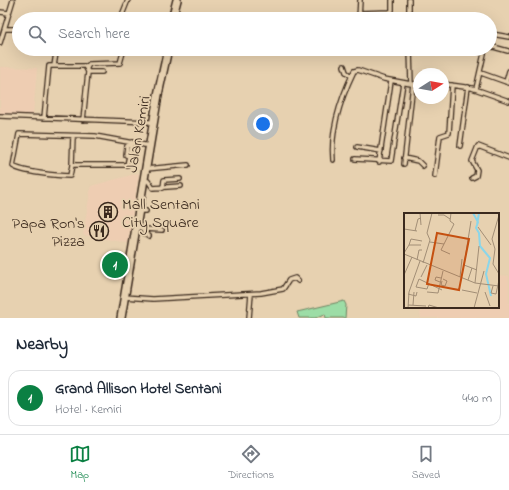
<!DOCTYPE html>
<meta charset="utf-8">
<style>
:root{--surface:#fff;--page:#f6f6f7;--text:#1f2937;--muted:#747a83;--line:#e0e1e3;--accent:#0b8043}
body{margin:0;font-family:"Indie Flower",sans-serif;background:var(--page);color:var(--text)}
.compass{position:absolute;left:413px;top:68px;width:36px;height:36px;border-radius:50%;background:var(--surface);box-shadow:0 4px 16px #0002;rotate:79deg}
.you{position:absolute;left:263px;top:124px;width:14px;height:14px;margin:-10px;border:3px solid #fff;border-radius:50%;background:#1a73e8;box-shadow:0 0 0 6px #1a73e833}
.badge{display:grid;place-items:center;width:26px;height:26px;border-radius:50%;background:var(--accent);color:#fff;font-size:13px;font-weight:700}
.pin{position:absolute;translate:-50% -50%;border:2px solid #fff;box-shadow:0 1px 4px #0006}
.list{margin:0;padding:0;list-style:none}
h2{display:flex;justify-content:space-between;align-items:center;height:52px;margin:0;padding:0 16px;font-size:17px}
h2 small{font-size:13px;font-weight:400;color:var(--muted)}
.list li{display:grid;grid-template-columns:26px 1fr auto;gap:12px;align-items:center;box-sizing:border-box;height:56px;margin:0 8px 8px;padding:0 8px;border:1px solid var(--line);border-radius:12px}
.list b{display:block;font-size:15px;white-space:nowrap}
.list p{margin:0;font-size:13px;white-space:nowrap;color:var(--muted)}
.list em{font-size:13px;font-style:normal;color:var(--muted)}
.icon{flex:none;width:22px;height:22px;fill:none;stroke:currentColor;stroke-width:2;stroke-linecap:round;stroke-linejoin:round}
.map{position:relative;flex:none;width:509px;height:318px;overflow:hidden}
.search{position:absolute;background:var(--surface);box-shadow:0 4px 16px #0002;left:12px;right:12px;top:12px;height:44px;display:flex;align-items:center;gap:10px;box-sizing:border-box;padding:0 14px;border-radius:22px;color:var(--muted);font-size:15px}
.sheet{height:116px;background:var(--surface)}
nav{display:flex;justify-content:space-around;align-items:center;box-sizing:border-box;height:56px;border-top:1px solid var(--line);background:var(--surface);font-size:11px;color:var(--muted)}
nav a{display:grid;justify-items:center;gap:2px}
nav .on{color:var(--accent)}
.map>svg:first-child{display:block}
.built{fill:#eecdb2}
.green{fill:#9cdda6;stroke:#6c8462}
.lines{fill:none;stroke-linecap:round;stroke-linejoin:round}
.street-casing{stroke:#3b2a1e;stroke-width:6}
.highway-casing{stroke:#3b2a1e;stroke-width:10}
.street{stroke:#e7d1b0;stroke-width:3.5}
.highway{stroke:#e7d1b0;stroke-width:7}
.labels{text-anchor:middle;stroke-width:3.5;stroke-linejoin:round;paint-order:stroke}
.street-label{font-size:16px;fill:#3b2a1e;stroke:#e7d1b0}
.poi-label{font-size:16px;fill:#3b2a1e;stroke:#e7d1b0;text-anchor:start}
.inset-river{fill:none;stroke:#8ad6ea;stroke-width:2}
.inset-road{fill:none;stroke:#a28e76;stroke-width:1}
.view{fill:#c55010;fill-opacity:0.15;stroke:#c55010;stroke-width:2}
.inset-edge{fill:none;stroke:#3b2a1e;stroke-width:2}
</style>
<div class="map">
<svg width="509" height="318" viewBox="0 0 509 318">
<rect width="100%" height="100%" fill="#e7d1b0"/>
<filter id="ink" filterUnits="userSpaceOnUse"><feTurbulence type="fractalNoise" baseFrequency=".025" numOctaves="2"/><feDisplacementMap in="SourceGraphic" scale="8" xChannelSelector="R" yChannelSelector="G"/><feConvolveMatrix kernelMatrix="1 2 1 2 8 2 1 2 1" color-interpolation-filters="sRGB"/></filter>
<g filter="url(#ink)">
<path class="built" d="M0,67L37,68L33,115L0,113Z
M139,173L128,243L83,235L91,186Z
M498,275L509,276V318H421L419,307H498Z"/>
<path class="green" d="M344,301L346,305L345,318H326L325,314L315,318H299L297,312Z"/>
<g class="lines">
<g class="street-casing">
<path id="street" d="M409,0V19
M0,12L9,13
M359,13L390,12L392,10V0
M126,19L122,17V15L128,0
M359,19L360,0
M5,29H19
M490,36L492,34L509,37
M0,43L13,0
M490,46L508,51
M45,49L56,53L54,66
M410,49L411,84H419
M344,66L346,72L351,76
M87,68L89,64L120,63L124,49
M88,72H102
M481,73L509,83
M506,82L509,71
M443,84L472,88L509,101
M476,89L485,49
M0,116L150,122
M44,118L49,66H85L88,72L83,120
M73,136L72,165L70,176C59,176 21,172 13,166L19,134L95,136L150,146
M460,146L468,87
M357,147L381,151
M129,156L126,155L127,146L131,144
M404,158L418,161L423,166
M355,159L391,161L403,83
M333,160C330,129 341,98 354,71L358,70L384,79L411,84
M379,162L391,81
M404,164L413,84
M72,165H127L132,142
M146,169L188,165
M435,176L440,136L449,133L452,85
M472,178L476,176L477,170L472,161L478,146L509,158
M144,180L148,181L153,188L181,186
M163,188L164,180L180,179
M139,211H146
M136,226L143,229L162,230
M143,229L144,233L149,236
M124,297L153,299L261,293L283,289L289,280L295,278L298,281
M249,318L251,294"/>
</g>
<g class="highway-casing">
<path id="highway" d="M172,19L177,0
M121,318L158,95L168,49"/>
</g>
<use href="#street" class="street"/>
<use href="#highway" class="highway"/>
</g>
</g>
<defs>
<g id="building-ring" transform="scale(1)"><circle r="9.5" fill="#e7d1b0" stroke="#3b2a1e" stroke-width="1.5"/><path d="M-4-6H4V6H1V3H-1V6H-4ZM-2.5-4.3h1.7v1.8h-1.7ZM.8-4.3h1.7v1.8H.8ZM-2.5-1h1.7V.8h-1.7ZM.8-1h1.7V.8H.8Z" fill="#3b2a1e"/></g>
<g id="restaurant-ring" transform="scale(1)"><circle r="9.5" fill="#e7d1b0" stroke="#3b2a1e" stroke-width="1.5"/><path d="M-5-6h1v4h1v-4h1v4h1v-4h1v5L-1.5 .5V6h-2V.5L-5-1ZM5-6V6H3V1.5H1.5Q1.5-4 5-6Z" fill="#3b2a1e"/></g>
</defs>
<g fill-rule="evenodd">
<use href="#building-ring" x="108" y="212"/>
<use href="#restaurant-ring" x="99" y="231"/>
</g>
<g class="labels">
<g class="street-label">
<text transform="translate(137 134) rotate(-80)" y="6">Jalan Kemiri</text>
</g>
<g class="poi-label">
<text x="122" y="209">Mall Sentani<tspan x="122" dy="18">City Square</tspan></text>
<text x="85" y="228" text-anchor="end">Papa Ron's<tspan x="85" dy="18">Pizza</tspan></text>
</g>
</g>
<g transform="translate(404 213)">
<rect width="95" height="95" fill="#e7d1b0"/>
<path class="inset-river" d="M69,0L74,9L72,15L75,20L76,33L86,45L82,61L87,83M73,12L75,0"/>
<path class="inset-road" d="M16,0L17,12M34,2H40L46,6M95,2L88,26L91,36L89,51L95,61M74,14L87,32M0,16L13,18M11,18L14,6L17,5M26,29L40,31L50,11L46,8L47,0M40,31L37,37L46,41M5,32L7,26L18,28M0,40L5,32H17M0,41L71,70L95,73M13,47L15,37H18M19,50L26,27L23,20L28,0M60,52L67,8M60,52L73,57M0,62L8,44M17,64L23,52M56,64L58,46M64,67L68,55M38,68L37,72L41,73L43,68L39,66M36,69L31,67L32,64L37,65M25,70L23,76L12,74L15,66L38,77M71,70L75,33M89,73L87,80L92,81L95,67M58,77L73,80M23,79L34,80L39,58M81,79L86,93M4,81L12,83L13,79M4,92L22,93M9,92L10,79M4,95L5,79L16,48M24,95L25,92L35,95M70,95L80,58"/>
<path class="view" d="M33,20L65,26L55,77L23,71Z"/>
<rect width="95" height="95" class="inset-edge"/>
</g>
</svg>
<svg class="compass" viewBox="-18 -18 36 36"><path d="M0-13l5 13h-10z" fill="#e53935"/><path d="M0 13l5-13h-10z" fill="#747a83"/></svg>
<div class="you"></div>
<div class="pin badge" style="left:115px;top:265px">1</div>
<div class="search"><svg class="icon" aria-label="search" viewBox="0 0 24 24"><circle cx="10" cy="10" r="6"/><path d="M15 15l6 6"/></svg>Search here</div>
</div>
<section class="sheet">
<h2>Nearby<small></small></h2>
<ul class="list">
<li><span class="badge">1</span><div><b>Grand Allison Hotel Sentani</b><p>Hotel · Kemiri</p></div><em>440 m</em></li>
</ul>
</section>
<nav>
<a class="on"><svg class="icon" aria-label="map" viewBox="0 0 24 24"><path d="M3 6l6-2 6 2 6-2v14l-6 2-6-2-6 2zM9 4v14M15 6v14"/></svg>Map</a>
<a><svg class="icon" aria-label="directions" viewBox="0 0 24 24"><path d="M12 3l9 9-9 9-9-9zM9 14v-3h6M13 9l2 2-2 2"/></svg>Directions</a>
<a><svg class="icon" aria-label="saved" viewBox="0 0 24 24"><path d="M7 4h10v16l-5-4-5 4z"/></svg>Saved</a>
</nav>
